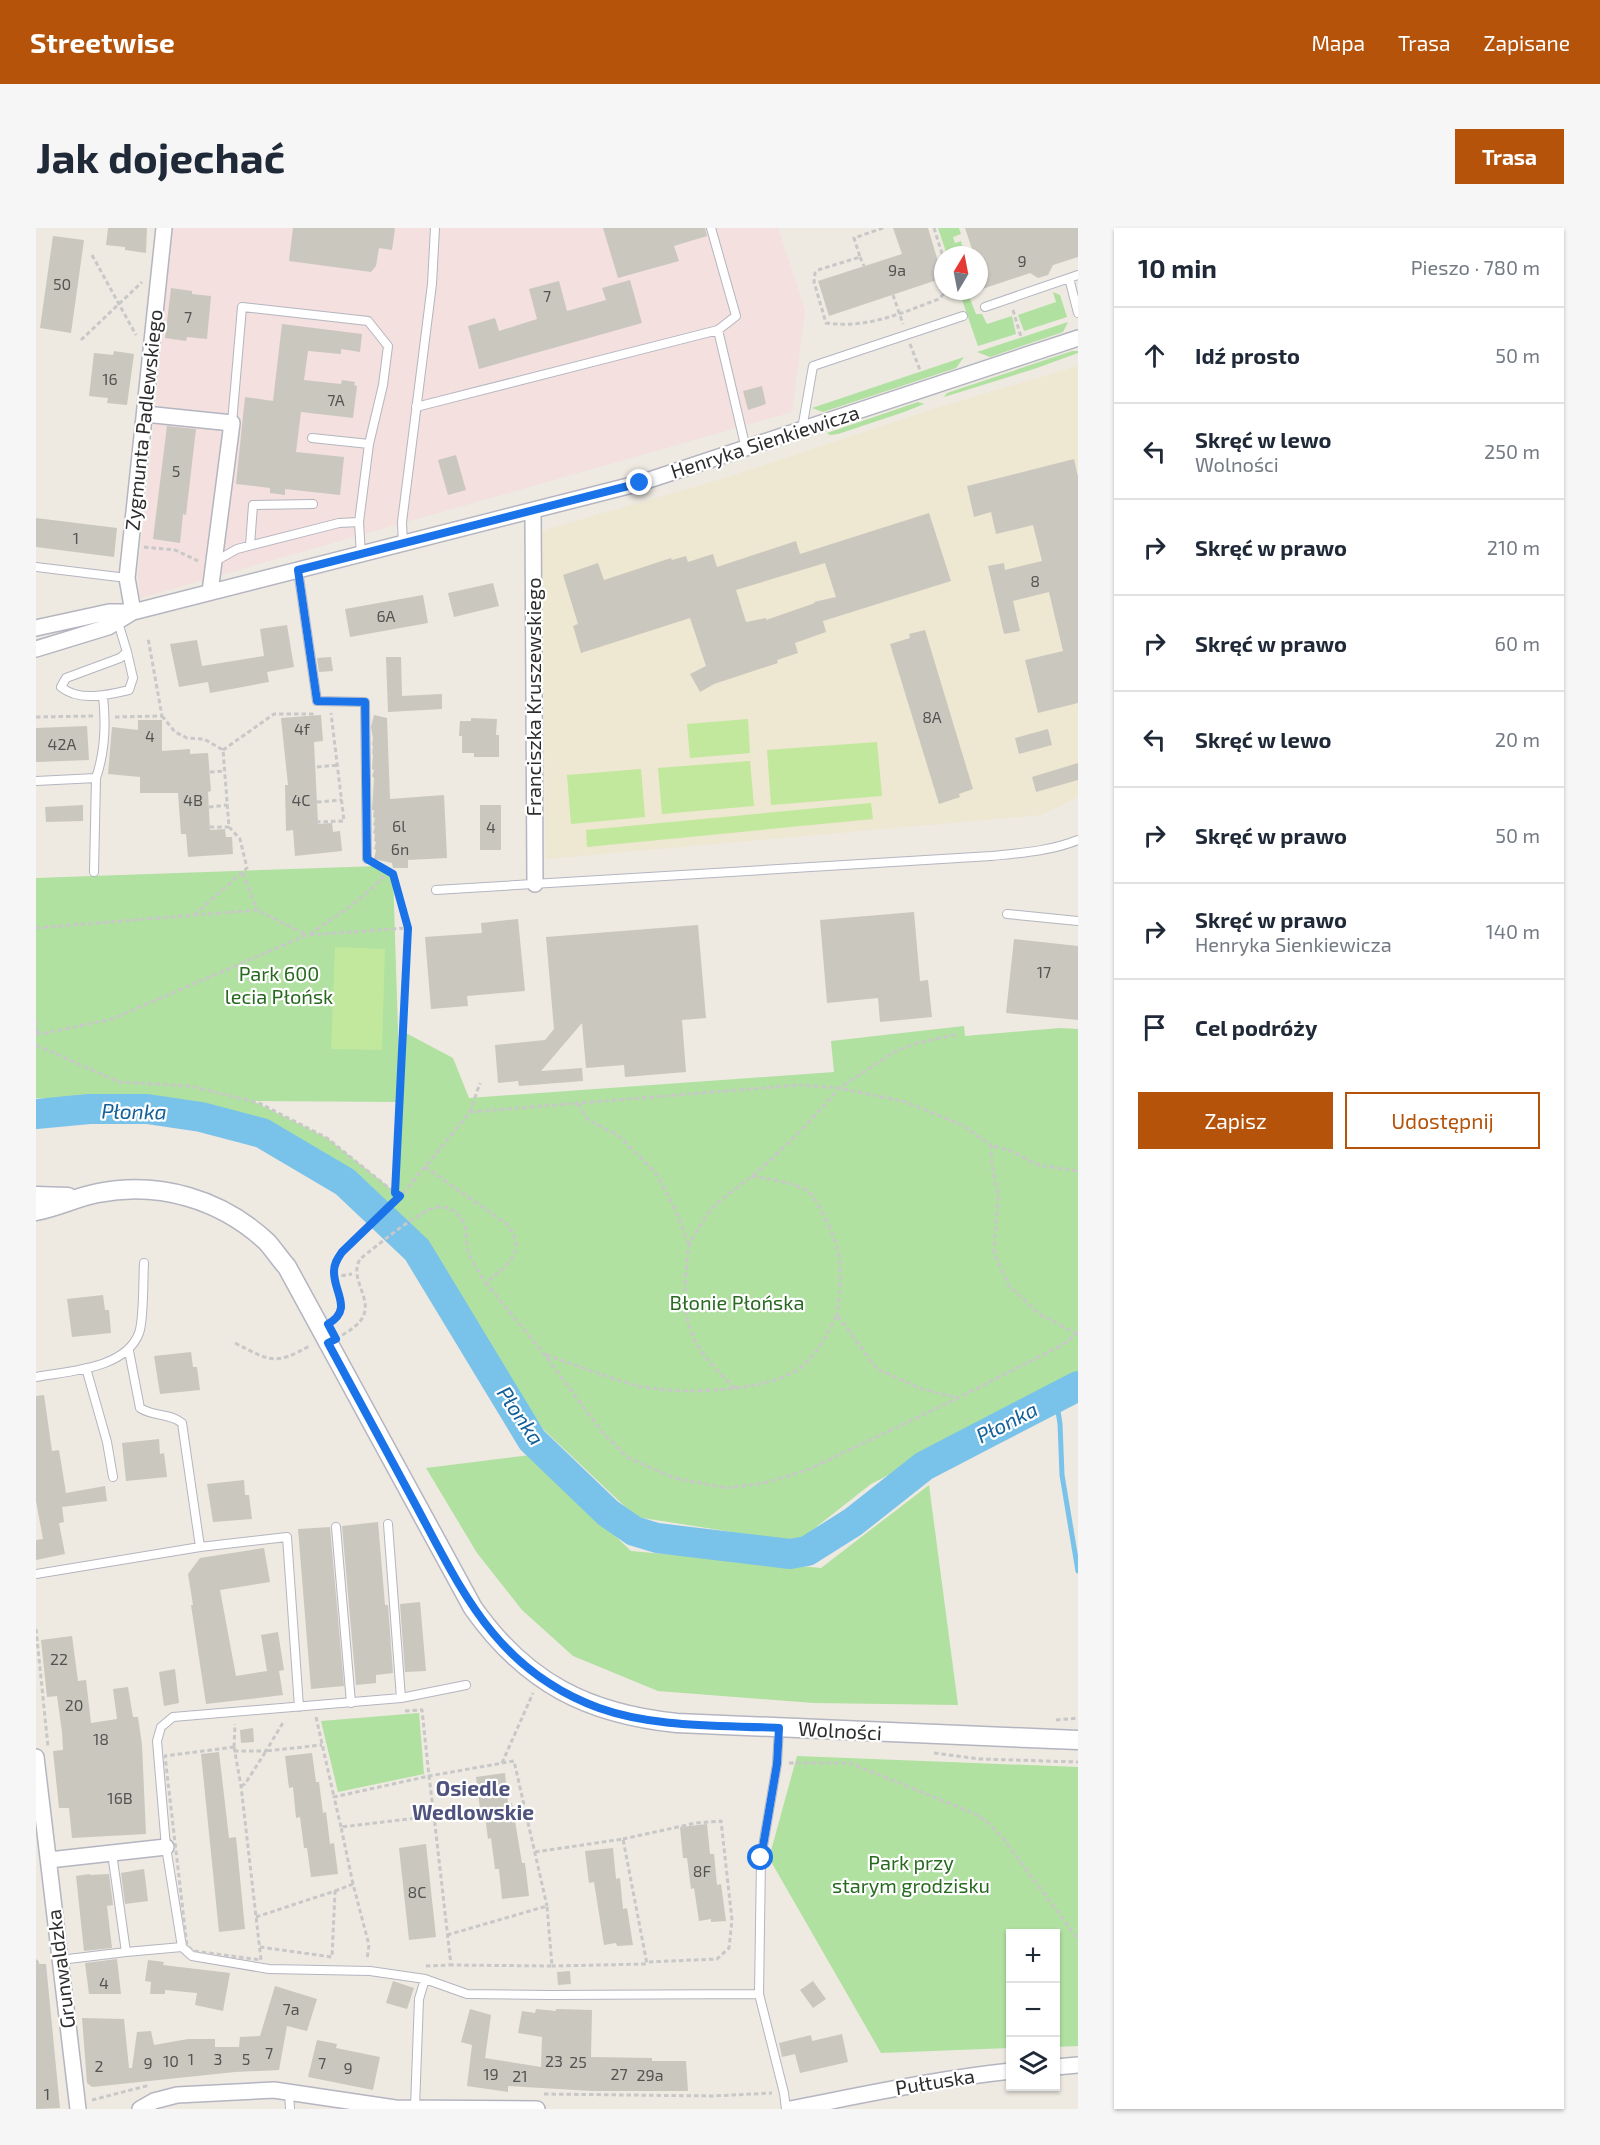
<!DOCTYPE html>
<html lang="pl">
<meta charset="utf-8">
<style>
:root{--surface:#fff;--page:#f6f6f7;--text:#1f2937;--muted:#747a83;--line:#e0e1e3;--accent:#b45309}
body{margin:0;font-family:"Exo 2",sans-serif;background:var(--page);color:var(--text)}
.controls{position:absolute;right:18px;bottom:18px;display:grid;overflow:hidden;border-radius:0px;box-shadow:0 2px 4px #0004}
.controls button{width:54px;height:54px;display:grid;place-items:center;padding:0;border:0;border-bottom:2px solid var(--line);background:var(--surface);color:var(--text);font:30px sans-serif}
.compass{position:absolute;left:898px;top:18px;width:54px;height:54px;border-radius:50%;background:var(--surface);box-shadow:0 2px 4px #0004;rotate:10deg}
.stop{position:absolute;width:18px;height:18px;margin:-14px;border:4px solid #1a73e8;border-radius:50%;background:#fff}
.stop.end{background:#1a73e8;border-color:#fff;box-shadow:0 2px 6px #0008}
.list{margin:0;padding:0;list-style:none}
h2{display:flex;justify-content:space-between;align-items:center;height:78px;margin:0;padding:0 24px;font-size:26px}
h2 small{font-size:20px;font-weight:400;color:var(--muted)}
.list li{display:grid;grid-template-columns:39px 1fr auto;gap:18px;align-items:center;box-sizing:border-box;height:96px;padding:0 24px;border-top:2px solid var(--line)}
.list b{display:block;font-size:22px;white-space:nowrap}
.list p{margin:0;font-size:20px;white-space:nowrap;color:var(--muted)}
.list em{font-size:20px;font-style:normal;color:var(--muted)}
.actions{display:flex;gap:12px;padding:18px 24px}
.actions a{flex:1;padding:14px 0;border:2px solid var(--accent);border-radius:0px;text-align:center;font-size:21px;color:var(--accent)}
.actions .main{background:var(--accent);color:#fff}
.icon{flex:none;width:33px;height:33px;fill:none;stroke:currentColor;stroke-width:2;stroke-linecap:round;stroke-linejoin:round}
.map{position:relative;flex:none;width:1042px;height:1881px;overflow:hidden;border-radius:0px}
header{display:flex;align-items:center;gap:36px;box-sizing:border-box;height:84px;padding:0 30px;background:var(--accent);color:#fff}
header strong{font-size:28px}
nav{display:flex;gap:33px;margin-inline-start:auto;font-size:21px}
.intro{display:flex;align-items:center;justify-content:space-between;box-sizing:border-box;height:144px;padding:0 36px}
h1{margin:0;font-size:42px}
.button{padding:15px 27px;border-radius:0px;background:var(--accent);color:#fff;font-size:21px;font-weight:700}
main{display:flex;gap:36px;padding:0 36px}
aside{flex:1;background:var(--surface);border-radius:0px;box-shadow:0 2px 4px #0004}
.map>svg:first-child{display:block}
.education{fill:#eee7d1}
.medical{fill:#f3e0df}
.green{fill:#b0e1a0;fill-rule:evenodd}
.pitch{fill:#c1e89c}
.lines{fill:none;stroke-linecap:round;stroke-linejoin:round}
.stream{stroke:#79c2ea;stroke-width:5}
.river{stroke:#79c2ea;stroke-width:30}
.building{fill:#cac7bf;fill-rule:evenodd}
.service-casing{stroke:#b4b5c0;stroke-width:10}
.minor-casing{stroke:#b4b5c0;stroke-width:18}
.tertiary-casing{stroke:#b4b5c0;stroke-width:21}
.path{stroke:#c8c8c8;stroke-width:3;stroke-dasharray:4.5 3;stroke-linecap:butt}
.service{stroke:#fff;stroke-width:8}
.minor{stroke:#fff;stroke-width:15}
.tertiary{stroke:#fff;stroke-width:18}
.route{stroke:#1a73e8;stroke-width:8}
.labels{text-anchor:middle;stroke-width:4.5;stroke-linejoin:round;paint-order:stroke}
.number-label{font-size:16px;fill:#545452}
.street-label{font-size:20px;fill:#2d2d2d;stroke:#fff}
.park-label{font-size:20px;fill:#27691f;stroke:#fff}
.water-label{font-size:21px;font-style:italic;fill:#14609a;stroke:#fff}
.neighbourhood-label{font-size:21px;font-weight:bold;fill:#4f537d;stroke:#fff}
</style>
<header>
<strong>Streetwise</strong>
<nav><a>Mapa</a><a>Trasa</a><a>Zapisane</a></nav>
</header>
<div class="intro"><h1>Jak dojechać</h1><a class="button">Trasa</a></div>
<main>
<div class="map">
<svg width="1042" height="1881" viewBox="0 0 1042 1881">
<rect width="100%" height="100%" fill="#eee9e1"/>
<path class="education" d="M1042,138V569L1005,587L510,631L505,303L683,252L894,182Z"/>
<path class="medical" d="M135,0H742L769,82L756,184L104,370L102,345L119,188Z"/>
<path class="green" d="M902,0H923L925,6L917,9L919,15L925,13L929,27H911Z
M923,63H931L940,86H946L951,96L976,88L980,106L942,118Z
M1017,64L1024,67L1031,89L988,103L982,87L1020,74Z
M1032,94L1027,104L954,129L941,124Z
M1036,123H1042V125L998,141L908,169L911,165Z
M928,129L920,140L787,184L776,180Z
M882,174L888,176L868,184L802,206L794,207L791,205Z
M343,638L357,646L364,864L368,804L417,830L433,870L798,844L795,813L928,798L929,808L1024,800L1042,801V1150L835,1256L761,1314L600,1289L507,1201L387,1016L312,949L230,898L128,872L0,870V650ZM217,873L364,874L359,964L291,910Z
M494,1227L595,1323L785,1340L893,1257L922,1477L778,1475L622,1463L537,1428L486,1382L441,1325L390,1240Z
M383,1485L388,1546L302,1564L285,1493Z
M761,1528L1042,1539V1818L1020,1819V1706H975L974,1820L845,1825L733,1630Z"/>
<path class="pitch" d="M712,491L714,525L654,530L651,496Z
M841,514L846,568L735,577L731,522Z
M714,533L718,578L626,586L622,540Z
M605,541L609,589L535,596L531,547Z
M835,575L837,591L551,619L550,602Z
M299,719L349,721L346,822L295,821Z"/>
<g class="lines">
<path class="stream" d="M1020,1170L1024,1196L1026,1247L1042,1343"/>
<path class="river" d="M0,886L53,881H111L165,889L226,905L309,954L381,1022L496,1212L572,1285L598,1303L621,1310L754,1326L771,1323L817,1294L888,1238L1042,1158"/>
</g>
<path class="building" d="M72,0H111L110,25L89,22V19L70,17Z
M257,0H359L356,22L343,20L340,38L335,44L253,33Z
M567,0H669L671,8L638,18L643,33L582,50Z
M857,0H892L907,50L793,88L782,53L866,26Z
M929,0H1042V29L1017,37L1012,47L1002,50L994,45L943,62V27H938Z
M17,8L48,12L35,105L4,100Z
M594,52L606,95L443,141L432,98L459,90L463,103L501,91L493,61L523,53L531,83L570,72L566,60Z
M135,60L156,63V66L175,68L171,111L151,109L150,113L129,110Z
M246,96L326,106L324,124L305,121V126L272,123L268,152L305,156L306,152L319,154L318,157L321,158L317,190L265,184L260,224L308,229L304,267L249,261V267L234,265V260L200,256L209,169L237,173Z
M78,123L98,126L91,177L71,175L72,170L53,168L58,125L77,127Z
M726,158L730,176L712,182L707,163Z
M131,198L160,201L150,287L147,286L144,315L117,311Z
M420,227L430,262L412,267L402,232Z
M1038,231L1042,249V475L1002,485L989,432L1027,423L1013,364L977,373L984,403L968,406L952,338L968,335L969,342L1006,333L997,297L960,306L955,284L938,289L931,258Z
M893,285L915,353L787,393L790,404L759,415L762,425L741,432L742,435L678,456L664,464L654,446L670,438L654,390L545,425L537,398L542,396L527,347L562,335L568,352L635,330L636,332L650,328L652,334L677,326L681,339L760,313L764,326ZM789,335L800,369L778,374L779,375L730,392V390L710,394L700,362Z
M0,290L81,300L78,329L0,319Z
M457,355L463,378L418,389L412,365Z
M387,367L392,395L314,409L309,381Z
M251,397L258,439L231,444L233,454L174,465L172,454L143,459L134,416L161,412L166,438L228,428L224,401Z
M889,402L937,561L923,566L924,569L903,576L854,416L874,410L873,406Z
M295,429L297,443L283,444L281,430Z
M350,429H365L366,468L406,466V481L352,484Z
M285,487L287,513L278,514L282,596L296,595L297,604L304,603L306,623L259,628L257,602L250,603L249,557H252L245,490Z
M338,487L351,490L354,571L408,567L411,630L372,632V640H357L356,635L338,631L340,622L338,621L340,614L338,613L339,606L337,605L339,598L337,597L339,590L337,589L338,582H336L338,550L336,548L338,542L336,541L337,526H336L337,518L336,517L337,510L335,499Z
M435,490L461,491L460,507H463V529H438V525H426V508H423L424,493H435Z
M102,492H126V523L154,521V526L172,525L175,563L172,564L174,602L189,601L190,609H196L197,626L152,629L150,606H145L142,565H104V549L72,546L76,499L102,502Z
M51,498L53,532L0,534V500Z
M1012,501L1016,517L983,526L979,510Z
M1042,535V552L1000,564L996,549Z
M47,577V593L10,594L9,579Z
M444,577H465V622H444Z
M878,684L884,753L892,752L896,789L844,794L842,770L791,775L784,692Z
M482,691L489,763L431,768L432,778L395,781L389,709L446,705L445,695Z
M662,697L670,790L646,792L650,844L589,849L588,837L550,840L546,795L505,843L546,840L547,853L483,858L482,853L462,855L459,817L509,812L518,801L510,709Z
M978,711L1042,718V792L970,785Z
M67,1067L69,1082H73L75,1105L36,1109L31,1071Z
M155,1124L157,1139H161L164,1162L124,1166L118,1128Z
M8,1167L16,1223L23,1222L30,1265L69,1258L71,1273L26,1279L28,1294L23,1295L29,1326L0,1332V1312L7,1311L0,1273V1168Z
M123,1211L124,1226L128,1225L131,1249L90,1253L86,1215Z
M208,1252L209,1267H213L216,1291L177,1294L171,1256Z
M342,1294L349,1377H352L357,1445L340,1447V1455L320,1457L306,1298Z
M294,1299L308,1458L275,1461L262,1301Z
M228,1320L234,1354L184,1362L200,1448L231,1443L225,1407L242,1404L248,1442L243,1443L247,1467L170,1476L155,1377H157L152,1346L164,1330Z
M384,1374L390,1443L369,1444L364,1376Z
M36,1408L42,1453L50,1452L55,1495L81,1491L77,1461L92,1459L97,1489H102L106,1517L110,1606L36,1610L33,1580H23L17,1523L27,1522L26,1504L21,1468L11,1469L5,1412Z
M139,1441L143,1475L128,1478L123,1444Z
M217,1500L218,1514L205,1515L204,1502Z
M183,1524L193,1610L200,1609L209,1701L183,1704L165,1526Z
M276,1525L280,1554H283L287,1585L290,1584L294,1616L298,1615L302,1646L275,1649L271,1620H268L264,1589L260,1590L257,1559L253,1560L249,1528Z
M469,1545L472,1575H476L486,1635H489L493,1668L466,1671L463,1641H459L455,1610L452,1611L448,1580L444,1581L440,1549Z
M671,1596L674,1626H678L681,1657L685,1656L690,1693L675,1694V1691L663,1693L658,1660L655,1661L651,1630H647L644,1599Z
M390,1616L400,1709L373,1712L363,1620Z
M577,1620L580,1651L584,1650L587,1681L591,1680L597,1717L581,1718L580,1715L568,1717L558,1654L553,1655L549,1623Z
M108,1641L112,1673L89,1676L85,1645Z
M54,1646V1647L73,1646L77,1677L71,1678L76,1720L48,1723L40,1648Z
M81,1731L85,1766H53L49,1735Z
M112,1732L128,1734L127,1737L194,1745L187,1783L159,1777L161,1765L129,1762V1766H114L115,1754L109,1753Z
M0,1736H10L24,1880L0,1881Z
M534,1743L535,1756L522,1757L521,1744Z
M357,1753L378,1760L371,1781L350,1775Z
M777,1753L790,1771L777,1780L764,1762Z
M239,1758L281,1771L271,1803L251,1798L243,1842L199,1844L56,1859L51,1855L46,1790L88,1791L93,1840H96L101,1804L115,1803L118,1817L152,1811H179V1819H203L204,1809L224,1808Z
M434,1781L455,1787L449,1830L505,1839L506,1809L482,1805L486,1783L499,1785L500,1781L520,1783V1781L556,1782L555,1829L616,1830V1833H650L652,1863H556L472,1858V1864L431,1858L436,1817L425,1814Z
M806,1806L812,1834L764,1845L759,1826L746,1829L743,1815L775,1807L776,1813Z
M281,1812L301,1816L300,1820L344,1829L337,1862L272,1849Z"/>
<g class="lines">
<g class="service-casing">
<path id="service" d="M675,0L700,88L682,102
M1033,50L1042,85
M949,79L1042,47
M380,179L682,102L710,221
M196,195L206,79L332,93L352,118L347,157L333,216L323,294L325,327
M766,201L777,138L927,88
M276,210L333,216
M367,316L366,294L396,56L399,0
M214,317L217,277L277,276
M178,334L201,321L303,295L323,294
M0,339L91,350
M262,342L281,473L329,474L331,631
M81,391L91,424L84,430L30,450L25,459C43,474 72,467 93,462L97,450L91,424
M0,553L60,550C69,524 70,495 67,468
M58,644L60,550
M400,662L955,628C985,625 1015,623 1042,612
M971,686L1042,693
M93,1123L104,1180C118,1189 134,1185 146,1195L164,1319
M50,1140L71,1214L77,1249
M0,1149C32,1143 90,1141 103,1105C108,1092 107,1051 108,1035
M352,1296L365,1470L137,1489L125,1499L121,1513L130,1619L146,1719L156,1728L233,1741L334,1743L389,1751L431,1766L513,1767L723,1766
M300,1299L315,1475
M0,1346L164,1319L251,1309L263,1479
M365,1470L430,1457
M743,1500L741,1536L725,1630L723,1766L748,1865L750,1881
M76,1625L90,1724
M24,1732L90,1724L146,1719
M253,1864L254,1881
M379,1879L383,1771L389,1751"/>
</g>
<g class="minor-casing">
<path id="minor" d="M109,186L196,195L174,364
M497,283L499,656
M97,384L91,350L128,0
M0,400L73,384H97L604,255L1042,110
M0,421L72,399L95,385
M0,1529L42,1881
M13,1632L130,1619
M1020,1839L1042,1837
M104,1881L118,1873L141,1867L238,1862L359,1880L501,1881
M754,1881C827,1867 900,1851 975,1843"/>
</g>
<g class="tertiary-casing">
<path id="tertiary" d="M0,968L32,969
M0,983C21,979 41,969 62,965C123,953 185,971 231,1014C238,1022 244,1031 251,1039L437,1380C490,1455 552,1486 641,1495L1042,1512"/>
</g>
<path class="path" d="M847,0L818,10L824,29L782,42L779,45L778,54L790,95C832,101 865,85 903,71L910,63
M898,0L907,29
M56,27L100,107
M824,29L828,38
M857,67L867,96
M977,82L985,109
M45,112L106,54
M874,116L884,142
M108,319L139,322L162,333
M126,488L139,504L151,510L168,511L187,522L193,599H174
M0,489L57,488
M79,489L126,488L112,410
M187,522L238,486H279
M281,539L302,537
M174,544L189,543
M281,574L306,572
M173,579L191,577
M280,594L308,593L295,485
M341,637L357,646L372,700L359,965L364,968
M207,645L221,682
M158,687L211,640L204,611L193,599
M0,700L221,682L271,707
M274,706C301,687 332,669 352,643
M0,793L2,807
M0,807L76,791L271,707L372,700
M0,817L83,854L154,858L223,875L291,910L359,965
M542,876L552,892L583,908L619,944L637,977L653,1016
M434,884L763,857L803,860L860,823L881,815L922,806
M389,939L471,996C493,1025 471,1036 450,1055L509,1127L566,1204L591,1229L638,1250L690,1260L728,1255L771,1242L922,1170L1026,1117L1042,1105
M716,948C728,950 760,955 770,962C778,967 784,980 788,988C808,1026 806,1046 801,1087
M298,1049L316,1046
M298,1092C314,1078 296,1059 298,1042C298,1035 302,1030 305,1024L356,978L389,939L434,884L444,855
M1041,1106L1003,1086L973,1058L958,1025L962,967L956,937L955,917L975,923L1002,937L1042,943
M306,1107C355,1081 309,1057 324,1031C338,1020 386,980 402,979C413,978 423,985 428,995C431,1002 430,1010 431,1018C434,1032 442,1043 450,1055
M199,1115C234,1133 239,1138 275,1117
M510,1127C541,1137 571,1150 603,1158C642,1167 727,1164 761,1142C780,1130 791,1106 801,1087L841,1141L886,1161L922,1170
M699,1160C659,1122 645,1102 650,1045C651,1036 651,1026 653,1018C656,1009 664,998 669,990C681,972 700,961 716,948C748,921 777,891 803,860L870,874L926,897L955,917
M0,1401L12,1519
M369,1483L386,1482L393,1548L478,1533L511,1678
M280,1489L298,1569
M1020,1492L1042,1490
M198,1519L205,1558L225,1732L158,1723L151,1718L129,1528Z
M198,1519L199,1496
M198,1523H230L248,1493
M898,1525L944,1531L1042,1534
M466,1535L497,1465
M753,1535H814L937,1585L949,1592L966,1609L1042,1711
M205,1558L209,1556L230,1523L286,1517
M305,1599L298,1569L393,1548L398,1588
M587,1611L660,1595L685,1593L696,1692L693,1720L681,1731L611,1734
M499,1624L587,1611L611,1736L516,1738
M317,1656L305,1599L398,1588L415,1737L389,1738
M299,1663L317,1656L333,1717L331,1731
M220,1689L299,1663L296,1729L224,1719
M411,1707L511,1678L516,1738L415,1737
M0,1732L9,1749
M508,1866L677,1868L736,1865
M56,1872L114,1857"/>
<use href="#service" class="service"/>
<use href="#minor" class="minor"/>
<use href="#tertiary" class="tertiary"/>
</g>
<g class="lines">
<path class="route" d="M604,255L262,342L281,473L329,474L331,631L357,646L372,700L359,965L364,968L306,1024C302,1030 298,1035 298,1043C297,1064 318,1081 292,1096L300,1111L292,1115C320,1167 348,1219 377,1272C425,1361 459,1442 563,1480C619,1500 684,1497 743,1500L741,1536L725,1630"/>
</g>
<g class="labels">
<g class="number-label">
<text x="986" y="39">9</text>
<text x="861" y="48">9a</text>
<text x="26" y="62">50</text>
<text x="511" y="74">7</text>
<text x="152" y="95">7</text>
<text x="74" y="157">16</text>
<text x="300" y="178">7A</text>
<text x="140" y="249">5</text>
<text x="40" y="316">1</text>
<text x="999" y="359">8</text>
<text x="350" y="394">6A</text>
<text x="896" y="495">8A</text>
<text x="266" y="507">4f</text>
<text x="114" y="514">4</text>
<text x="26" y="522">42A</text>
<text x="157" y="578">4B</text>
<text x="265" y="578">4C</text>
<text x="363" y="604">6l</text>
<text x="455" y="605">4</text>
<text x="364" y="627">6n</text>
<text x="1008" y="750">17</text>
<text x="23" y="1437">22</text>
<text x="38" y="1483">20</text>
<text x="65" y="1517">18</text>
<text x="84" y="1576">16B</text>
<text x="666" y="1649">8F</text>
<text x="381" y="1670">8C</text>
<text x="68" y="1761">4</text>
<text x="255" y="1787">7a</text>
<text x="233" y="1831">7</text>
<text x="155" y="1837">1</text>
<text x="182" y="1837">3</text>
<text x="210" y="1837">5</text>
<text x="135" y="1839">10</text>
<text x="518" y="1839">23</text>
<text x="542" y="1840">25</text>
<text x="112" y="1841">9</text>
<text x="286" y="1841">7</text>
<text x="63" y="1844">2</text>
<text x="312" y="1846">9</text>
<text x="455" y="1852">19</text>
<text x="583" y="1852">27</text>
<text x="614" y="1853">29a</text>
<text x="484" y="1854">21</text>
<text x="11" y="1872">1</text>
</g>
<g class="street-label">
<text transform="translate(108 192) rotate(-84)" y="7">Zygmunta Padlewskiego</text>
<text transform="translate(729 214) rotate(-18)" y="7">Henryka Sienkiewicza</text>
<text transform="translate(498 469) rotate(-90)" y="7">Franciszka Kruszewskiego</text>
<text transform="translate(804 1503) rotate(3)" y="7">Wolności</text>
<text transform="translate(25 1741) rotate(-97)" y="7">Grunwaldzka</text>
<text transform="translate(899 1854) rotate(-9)" y="7">Pułtuska</text>
</g>
<g class="park-label">
<text x="243" y="753">Park 600<tspan x="243" dy="23">lecia Płońsk</tspan></text>
<text x="701" y="1082">Błonie Płońska</text>
<text x="875" y="1642">Park przy<tspan x="875" dy="23">starym grodzisku</tspan></text>
</g>
<g class="water-label">
<text transform="translate(98 884) rotate(1)" y="7">Płonka</text>
<text transform="translate(484 1188) rotate(56)" y="7">Płonka</text>
<text transform="translate(971 1195) rotate(-27)" y="7">Płonka</text>
</g>
<g class="neighbourhood-label">
<text x="437" y="1568">Osiedle<tspan x="437" dy="24">Wedlowskie</tspan></text>
</g>
</g>
</svg>
<div class="controls">
<button>+</button>
<button>−</button>
<button><svg class="icon" aria-label="layers" viewBox="0 0 24 24"><path d="M12 4l9 5-9 5-9-5zM3 14l9 5 9-5"/></svg></button>
</div>
<svg class="compass" viewBox="-18 -18 36 36"><path d="M0-13l5 13h-10z" fill="#e53935"/><path d="M0 13l5-13h-10z" fill="#747a83"/></svg>
<div class="stop" style="left:725px;top:1630px"></div>
<div class="stop end" style="left:604px;top:255px"></div>
</div>
<aside>
<h2>10 min<small>Pieszo · 780 m</small></h2>
<ul class="list">
<li><svg class="icon" aria-label="ahead" viewBox="0 0 24 24"><path d="M12 20V5M6 11l6-6 6 6"/></svg><div><b>Idź prosto</b></div><em>50 m</em></li>
<li><svg class="icon" aria-label="left" viewBox="0 0 24 24"><path d="M17 20v-9H6M10 6l-5 5 5 5"/></svg><div><b>Skręć w lewo</b><p>Wolności</p></div><em>250 m</em></li>
<li><svg class="icon" aria-label="right" viewBox="0 0 24 24"><path d="M7 20v-9h11M14 6l5 5-5 5"/></svg><div><b>Skręć w prawo</b></div><em>210 m</em></li>
<li><svg class="icon" aria-label="right" viewBox="0 0 24 24"><path d="M7 20v-9h11M14 6l5 5-5 5"/></svg><div><b>Skręć w prawo</b></div><em>60 m</em></li>
<li><svg class="icon" aria-label="left" viewBox="0 0 24 24"><path d="M17 20v-9H6M10 6l-5 5 5 5"/></svg><div><b>Skręć w lewo</b></div><em>20 m</em></li>
<li><svg class="icon" aria-label="right" viewBox="0 0 24 24"><path d="M7 20v-9h11M14 6l5 5-5 5"/></svg><div><b>Skręć w prawo</b></div><em>50 m</em></li>
<li><svg class="icon" aria-label="right" viewBox="0 0 24 24"><path d="M7 20v-9h11M14 6l5 5-5 5"/></svg><div><b>Skręć w prawo</b><p>Henryka Sienkiewicza</p></div><em>140 m</em></li>
<li><svg class="icon" aria-label="arrive" viewBox="0 0 24 24"><path d="M6 21V4h12l-3 4 3 4H6"/></svg><div><b>Cel podróży</b></div></li>
</ul>
<div class="actions"><a class="main">Zapisz</a><a>Udostępnij</a></div>
</aside>
</main>
